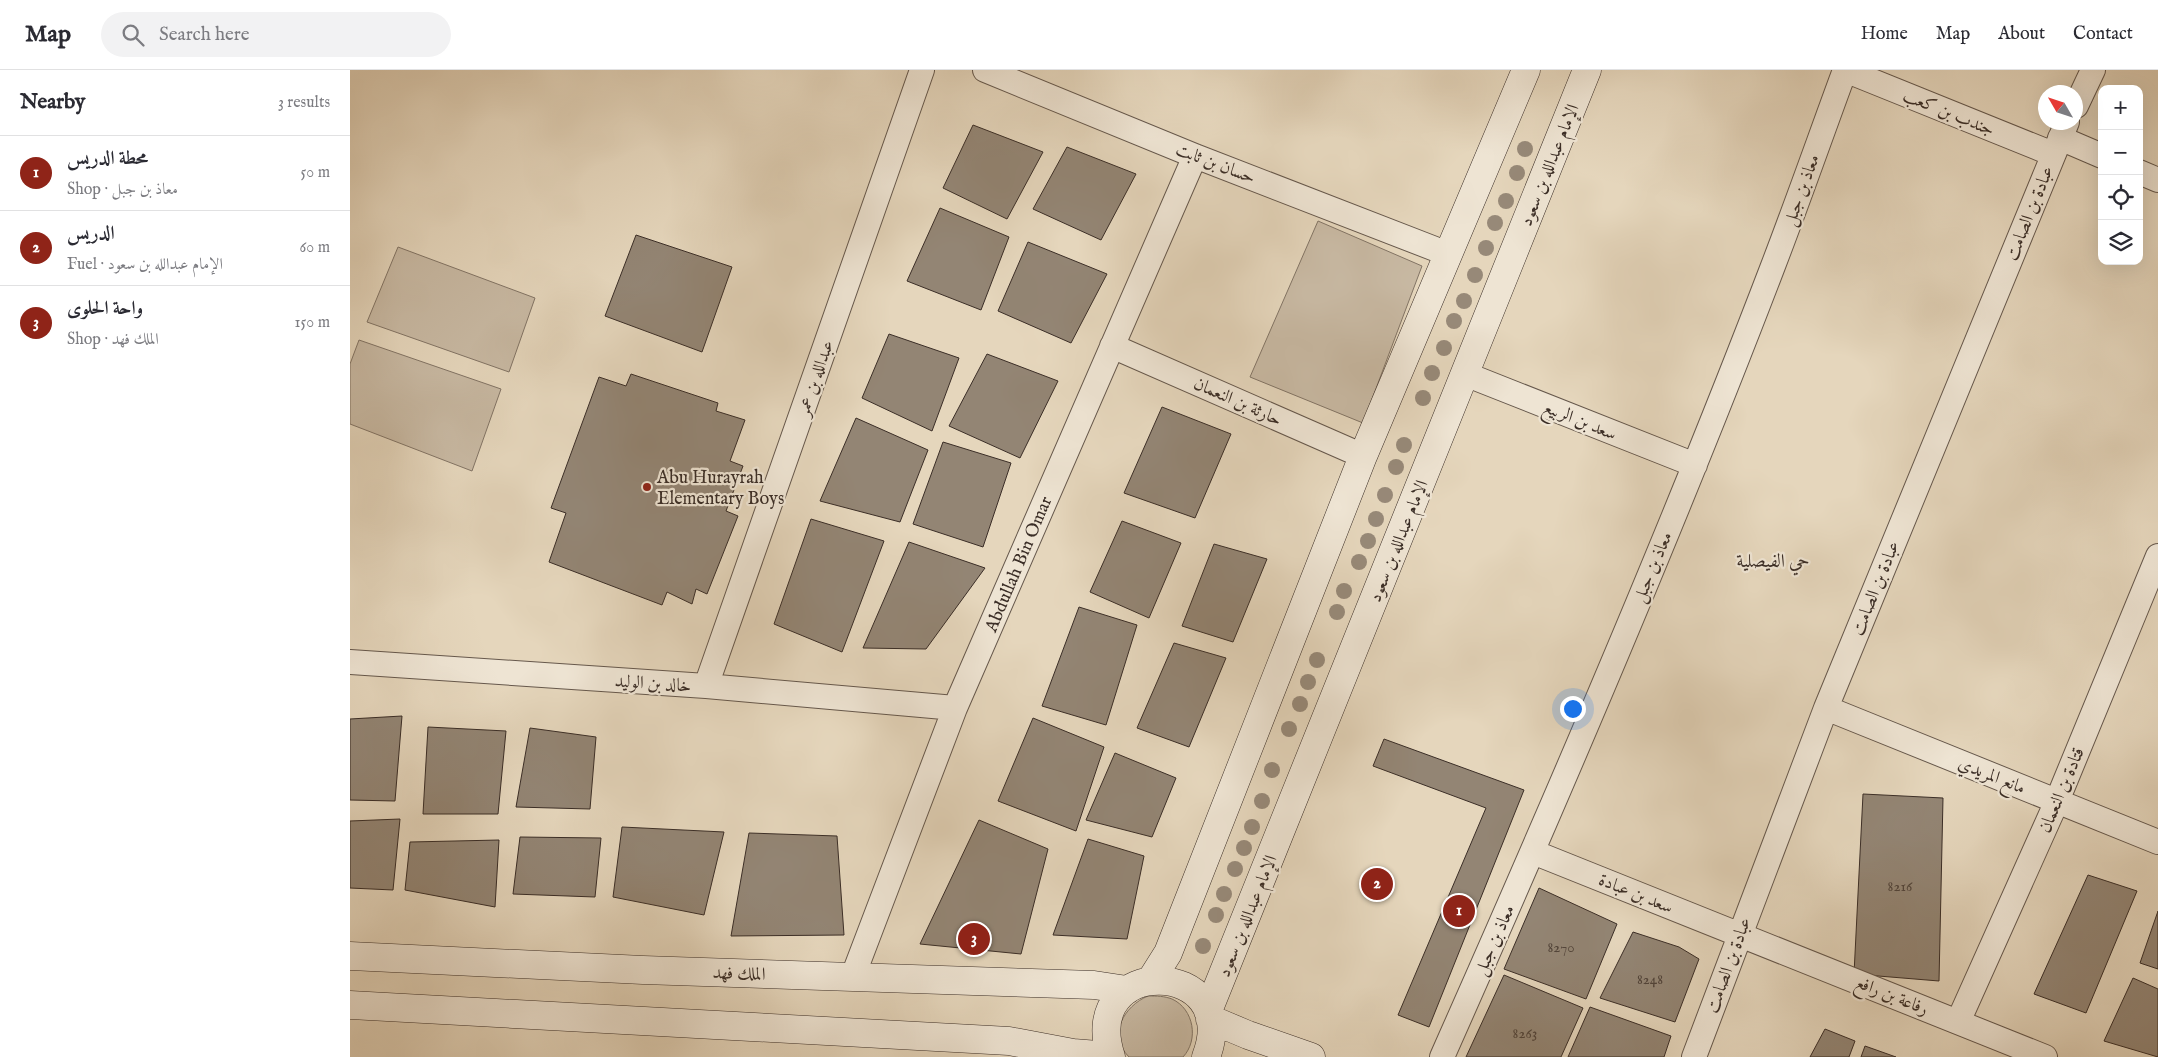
<!DOCTYPE html>
<meta charset="utf-8">
<style>
:root{--surface:#fff;--page:#f2f2f3;--text:#2b2b33;--muted:#7c7c81;--line:#e1e1e2;--accent:#8f2418}
body{margin:0;font-family:"IM FELL English",Amiri,serif;background:var(--page);color:var(--text)}
.controls{position:absolute;right:15px;top:15px;display:grid;overflow:hidden;border-radius:10px;box-shadow:0 5px 20px #0002}
.controls button{width:45px;height:45px;display:grid;place-items:center;padding:0;border:0;border-bottom:1px solid var(--line);background:var(--surface);color:var(--text);font:25px sans-serif}
.compass{position:absolute;left:1688px;top:15px;width:45px;height:45px;border-radius:50%;background:var(--surface);box-shadow:0 5px 20px #0002;rotate:309deg}
.you{position:absolute;left:1222px;top:638px;width:18px;height:18px;margin:-12px;border:4px solid #fff;border-radius:50%;background:#1a73e8;box-shadow:0 0 0 8px #1a73e833}
.badge{display:grid;place-items:center;width:32px;height:32px;border-radius:50%;background:var(--accent);color:#fff;font-size:16px;font-weight:700}
.pin{position:absolute;translate:-50% -50%;border:2px solid #fff;box-shadow:0 1px 5px #0006}
.list{margin:0;padding:0;list-style:none}
h2{display:flex;justify-content:space-between;align-items:center;height:65px;margin:0;padding:0 20px;font-size:21px}
h2 small{font-size:16px;font-weight:400;color:var(--muted)}
.list li{display:grid;grid-template-columns:32px 1fr auto;gap:15px;align-items:center;box-sizing:border-box;height:75px;padding:0 20px;border-top:1px solid var(--line)}
.list b{display:block;font-size:19px;white-space:nowrap}
.list p{margin:0;font-size:16px;white-space:nowrap;color:var(--muted)}
.list em{font-size:16px;font-style:normal;color:var(--muted)}
.icon{flex:none;width:28px;height:28px;fill:none;stroke:currentColor;stroke-width:2;stroke-linecap:round;stroke-linejoin:round}
.map{position:relative;flex:none;width:1808px;height:987px;overflow:hidden}
header{display:flex;align-items:center;gap:30px;box-sizing:border-box;height:70px;padding:0 25px;background:var(--surface);border-bottom:1px solid var(--line)}
header strong{font-size:24px}
nav{display:flex;gap:28px;margin-inline-start:auto;font-size:18px}
.search{width:350px;height:45px;background:var(--page);display:flex;align-items:center;gap:12px;box-sizing:border-box;padding:0 18px;border-radius:28px;color:var(--muted);font-size:19px}
main{display:flex}
aside{flex:1;background:var(--surface)}
.map>svg:first-child{display:block}
.green{fill:#c8b9a3;stroke:#827465}
.building{fill:#938574;stroke:#3b2e27}
.lines{fill:none;stroke-linecap:round;stroke-linejoin:round}
.street-casing{stroke:#66584c;stroke-width:26}
.secondary-casing{stroke:#3b2e27;stroke-width:29}
.street{stroke:#eee4d3;stroke-width:24}
.secondary{stroke:#eee4d3;stroke-width:28}
.tree{fill:#978978}
.poi-dot{fill:#8f2418;stroke:#eee4d3;stroke-width:2}
.labels{text-anchor:middle;stroke-width:4.5;stroke-linejoin:round;paint-order:stroke}
.number-label{font-size:15px;fill:#51443a}
.street-label{font-size:18px;fill:#3b2e27;stroke:#eee4d3}
.poi-label{font-size:18px;fill:#3b2e27;stroke:#eee4d3;text-anchor:start}
.neighbourhood-label{font-size:19px;fill:#3b2e27;stroke:#eee4d3}
</style>
<header>
<strong>Map</strong>
<div class="search"><svg class="icon" aria-label="search" viewBox="0 0 24 24"><circle cx="10" cy="10" r="6"/><path d="M15 15l6 6"/></svg>Search here</div>
<nav><a>Home</a><a>Map</a><a>About</a><a>Contact</a></nav>
</header>
<main>
<aside>
<h2>Nearby<small>3 results</small></h2>
<ul class="list">
<li><span class="badge">1</span><div><b>محطة الدريس</b><p>Shop · معاذ بن جبل</p></div><em>50 m</em></li>
<li><span class="badge">2</span><div><b>الدريس</b><p>Fuel · الإمام عبدالله بن سعود</p></div><em>60 m</em></li>
<li><span class="badge">3</span><div><b>واحة الحلوى</b><p>Shop · الملك فهد</p></div><em>150 m</em></li>
</ul>
</aside>
<div class="map">
<svg width="1808" height="987" viewBox="0 0 1808 987">
<rect width="100%" height="100%" fill="#e5d6bc"/>
<filter id="stains"><feTurbulence type="fractalNoise" baseFrequency=".004" numOctaves="4"/><feColorMatrix values="0 0 0 0 .2 0 0 0 0 .09 0 0 0 0 .02 0 0 0 .5 -.17"/></filter>
<radialGradient id="worn" r=".72"><stop offset=".6" stop-color="#630" stop-opacity="0"/><stop offset="1" stop-color="#630" stop-opacity=".3"/></radialGradient>
<path class="green" d="M968,151L1072,196L1013,353L900,307Z
M48,177L185,228L159,302L17,252Z
M9,270L151,319L122,401L0,354V294Z
M798,926C807,926 814,926 822,929C844,939 849,970 833,987H779C757,965 774,936 798,926Z"/>
<path class="building" d="M623,55L693,82L657,149L593,118Z
M717,77L786,104L751,170L683,139Z
M590,138L659,167L631,240L557,211Z
M286,165L382,197L352,282L255,246Z
M678,172L757,204L721,273L648,241Z
M539,264L609,288L582,361L512,328Z
M637,284L708,311L670,388L599,356Z
M281,304L368,333L366,341L395,350L380,391L393,396L376,441L388,446L357,524L346,519L342,534L317,522L312,535L199,492L216,443L201,438L249,307L276,316Z
M812,337L881,364L845,448L774,423Z
M506,348L578,380L550,452L470,431Z
M593,372L661,393L633,477L563,454Z
M461,449L534,471L492,582L424,554Z
M772,451L831,473L799,548L740,522Z
M559,472L635,498L576,579L513,578Z
M864,474L917,489L883,572L832,556Z
M729,537L787,555L756,655L692,636Z
M824,573L876,588L839,677L787,658Z
M52,646L45,731L0,730V649Z
M683,648L754,677L726,761L648,731Z
M78,657L156,661L148,744H73Z
M180,658L246,667L240,739L166,737Z
M1034,669L1174,720L1079,957L1048,945L1136,738L1023,696Z
M765,683L826,708L802,767L736,750Z
M1513,724L1593,728L1589,911L1504,904Z
M50,749L43,820L0,818V751Z
M629,750L698,779L671,884L570,874Z
M272,757L374,762L354,845L263,827Z
M399,763L487,766L494,865L381,866Z
M170,767L251,768L245,827L163,824Z
M738,769L794,786L777,869L703,865Z
M149,770L145,837L55,820L60,772Z
M1738,805L1787,821L1736,943L1684,924Z
M1189,818L1267,854L1236,929L1154,899Z
M1808,841V899L1790,893Z
M1283,862L1329,877L1349,889L1325,952L1250,928Z
M1154,905L1233,938L1211,987H1116Z
M1783,908L1808,919V987L1754,971Z
M1240,937L1321,966L1314,987H1218Z
M1475,959L1505,971L1499,987H1460Z
M1515,976L1546,987H1511Z"/>
<g class="lines">
<g class="street-casing">
<path id="street" d="M635,0L845,86L1098,184
M1495,0L1703,84
M1726,36L1743,0
M1710,68L1752,86
M1789,102L1808,110
M762,276L1013,386
M1115,304L1345,395
M0,592L356,616L605,638
M356,616L572,0
M1476,638L1808,772
M1183,782L1695,987
M503,906L605,638L845,86
M1608,952L1707,731L1808,486
M1092,987C1208,726 1321,463 1423,196C1448,131 1471,65 1495,0
M1344,987L1476,638L1717,52"/>
</g>
<g class="secondary-casing">
<path id="secondary" d="M0,886L293,900L744,915L777,920
M801,910L818,883L1013,386L1176,0
M0,935L659,971L723,983L760,986
M858,941L1237,0
M860,949L898,965L961,987
M761,987C727,883 894,888 856,987"/>
</g>
<use href="#street" class="street"/>
<use href="#secondary" class="secondary"/>
</g>
<g class="tree">
<circle cx="1175" cy="79" r="8"/>
<circle cx="1167" cy="103" r="8"/>
<circle cx="1156" cy="131" r="8"/>
<circle cx="1145" cy="153" r="8"/>
<circle cx="1136" cy="178" r="8"/>
<circle cx="1125" cy="205" r="8"/>
<circle cx="1114" cy="231" r="8"/>
<circle cx="1104" cy="251" r="8"/>
<circle cx="1094" cy="278" r="8"/>
<circle cx="1082" cy="303" r="8"/>
<circle cx="1073" cy="328" r="8"/>
<circle cx="1054" cy="375" r="8"/>
<circle cx="1046" cy="397" r="8"/>
<circle cx="1035" cy="425" r="8"/>
<circle cx="1026" cy="449" r="8"/>
<circle cx="1018" cy="471" r="8"/>
<circle cx="1009" cy="492" r="8"/>
<circle cx="994" cy="521" r="8"/>
<circle cx="987" cy="542" r="8"/>
<circle cx="967" cy="590" r="8"/>
<circle cx="958" cy="612" r="8"/>
<circle cx="950" cy="634" r="8"/>
<circle cx="939" cy="659" r="8"/>
<circle cx="922" cy="700" r="8"/>
<circle cx="912" cy="731" r="8"/>
<circle cx="902" cy="757" r="8"/>
<circle cx="894" cy="778" r="8"/>
<circle cx="885" cy="799" r="8"/>
<circle cx="874" cy="824" r="8"/>
<circle cx="866" cy="845" r="8"/>
<circle cx="853" cy="876" r="8"/>
</g>
<circle class="poi-dot" cx="297" cy="417" r="5"/>
<g class="labels">
<g class="number-label">
<text x="1550" y="821">8216</text>
<text x="1211" y="882">8270</text>
<text x="1300" y="914">8248</text>
<text x="1175" y="968">8263</text>
</g>
<g class="street-label">
<text transform="translate(1599 42) rotate(22)" y="6">جندب بن كعب</text>
<text transform="translate(866 93) rotate(21)" y="6">حسان بن ثابت</text>
<text transform="translate(1199 95) rotate(-68)" y="6">الإمام عبدالله بن سعود</text>
<text transform="translate(1451 120) rotate(-70)" y="6">معاذ بن جبل</text>
<text transform="translate(1679 143) rotate(-68)" y="6">عبادة بن الصامت</text>
<text transform="translate(465 308) rotate(-71)" y="6">عبدالله بن عمر</text>
<text transform="translate(888 331) rotate(24)" y="6">حارثة بن النعمان</text>
<text transform="translate(1230 350) rotate(22)" y="6">سعد بن الربيع</text>
<text transform="translate(1048 471) rotate(-68)" y="6">الإمام عبدالله بن سعود</text>
<text transform="translate(668 494) rotate(-67)" y="6">Abdullah Bin Omar</text>
<text transform="translate(1302 497) rotate(-67)" y="6">معاذ بن جبل</text>
<text transform="translate(1525 518) rotate(-68)" y="6">عبادة بن الصامت</text>
<text transform="translate(303 613) rotate(4)" y="6">خالد بن الوليد</text>
<text transform="translate(1642 705) rotate(22)" y="6">مانع المريدي</text>
<text transform="translate(1711 720) rotate(-67)" y="6">قتادة بن النعمان</text>
<text transform="translate(1286 823) rotate(22)" y="6">سعد بن عبادة</text>
<text transform="translate(897 846) rotate(-68)" y="6">الإمام عبدالله بن سعود</text>
<text transform="translate(1144 870) rotate(-66)" y="6">معاذ بن جبل</text>
<text transform="translate(1378 895) rotate(-70)" y="6">عبادة بن الصامت</text>
<text transform="translate(389 903) rotate(2)" y="6">الملك فهد</text>
<text transform="translate(1542 925) rotate(22)" y="6">رفاعة بن رافع</text>
</g>
<g class="poi-label">
<text x="307" y="413">Abu Hurayrah<tspan x="307" dy="21">Elementary Boys</tspan></text>
</g>
<g class="neighbourhood-label">
<text x="1423" y="497">حي الفيصلية</text>
</g>
</g>
<rect width="100%" height="100%" filter="url(#stains)"/>
<rect width="100%" height="100%" fill="url(#worn)"/>
</svg>
<div class="controls">
<button>+</button>
<button>−</button>
<button><svg class="icon" aria-label="locate" viewBox="0 0 24 24"><circle cx="12" cy="12" r="6"/><path d="M12 2v4M12 18v4M2 12h4M18 12h4"/></svg></button>
<button><svg class="icon" aria-label="layers" viewBox="0 0 24 24"><path d="M12 4l9 5-9 5-9-5zM3 14l9 5 9-5"/></svg></button>
</div>
<svg class="compass" viewBox="-18 -18 36 36"><path d="M0-13l5 13h-10z" fill="#e53935"/><path d="M0 13l5-13h-10z" fill="#7c7c81"/></svg>
<div class="you"></div>
<div class="pin badge" style="left:1109px;top:841px">1</div>
<div class="pin badge" style="left:1027px;top:814px">2</div>
<div class="pin badge" style="left:624px;top:869px">3</div>
</div>
</main>
